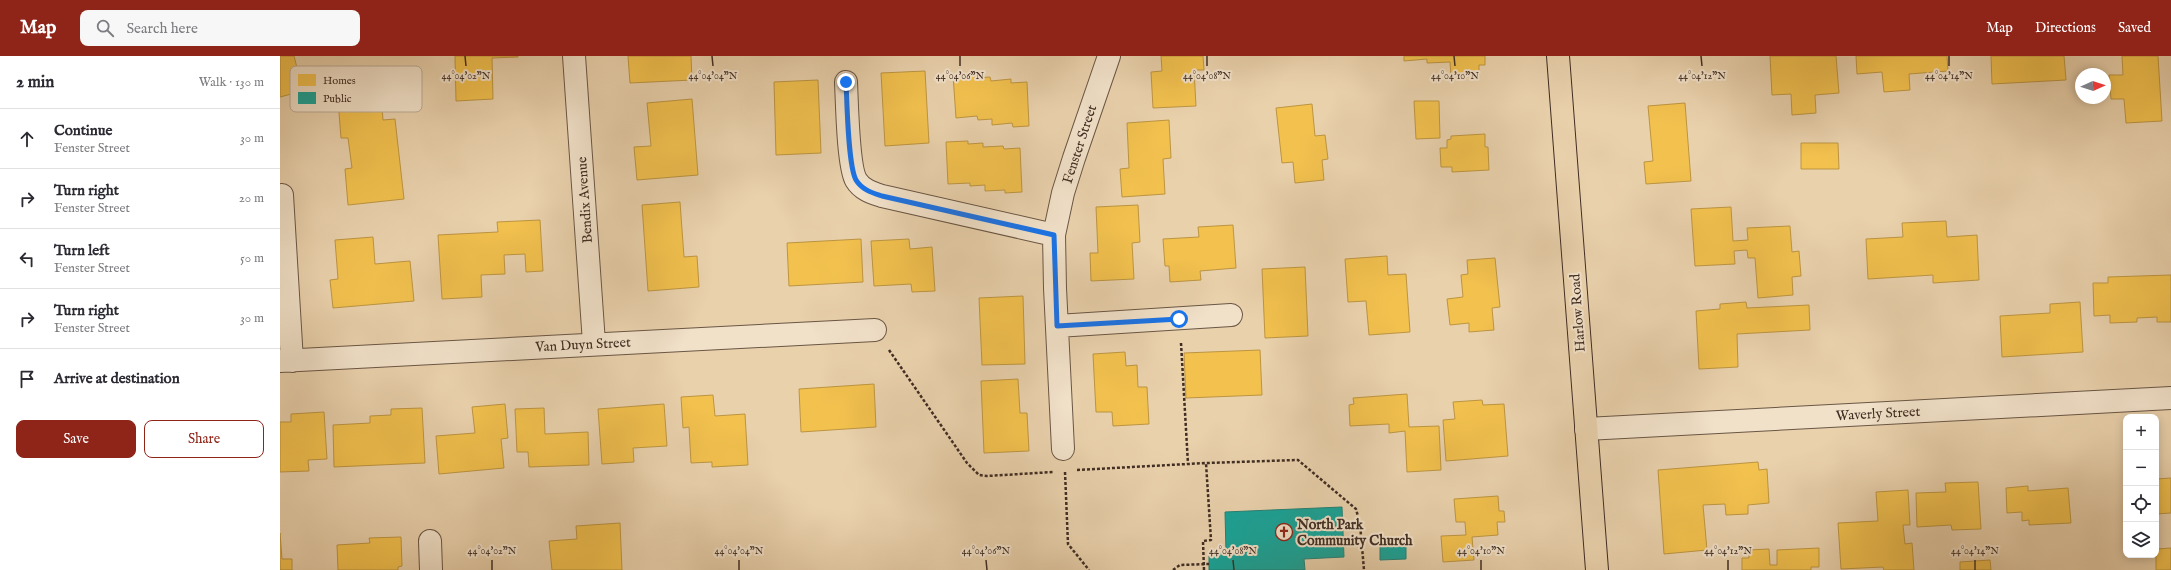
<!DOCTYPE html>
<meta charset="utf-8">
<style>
:root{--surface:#fff;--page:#f7f7f7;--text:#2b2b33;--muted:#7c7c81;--line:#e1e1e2;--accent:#8f2418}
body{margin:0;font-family:"IM FELL English",serif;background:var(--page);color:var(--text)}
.controls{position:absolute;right:12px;bottom:12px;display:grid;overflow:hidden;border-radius:8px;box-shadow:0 2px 10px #0003}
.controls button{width:36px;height:36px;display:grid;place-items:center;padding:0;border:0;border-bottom:1px solid var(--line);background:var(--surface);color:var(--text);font:20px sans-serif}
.compass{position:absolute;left:1795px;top:12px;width:36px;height:36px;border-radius:50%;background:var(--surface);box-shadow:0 2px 10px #0003;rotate:87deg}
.stop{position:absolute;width:12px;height:12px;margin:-9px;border:3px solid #1a73e8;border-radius:50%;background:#fff}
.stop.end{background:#1a73e8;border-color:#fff;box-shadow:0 1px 4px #0008}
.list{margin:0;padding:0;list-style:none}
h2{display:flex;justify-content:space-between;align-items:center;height:52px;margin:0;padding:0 16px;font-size:17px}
h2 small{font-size:13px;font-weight:400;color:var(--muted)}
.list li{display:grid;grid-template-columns:26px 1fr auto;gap:12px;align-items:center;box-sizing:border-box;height:60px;padding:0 16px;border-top:1px solid var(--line)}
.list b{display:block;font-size:15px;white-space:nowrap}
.list p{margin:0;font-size:13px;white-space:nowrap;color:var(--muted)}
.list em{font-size:13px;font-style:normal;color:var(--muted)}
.actions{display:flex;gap:8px;padding:12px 16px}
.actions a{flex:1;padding:9px 0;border:1px solid var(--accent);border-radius:8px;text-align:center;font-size:14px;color:var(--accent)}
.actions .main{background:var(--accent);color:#fff}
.icon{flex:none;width:22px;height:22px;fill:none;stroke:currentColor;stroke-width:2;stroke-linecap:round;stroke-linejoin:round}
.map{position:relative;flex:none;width:1891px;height:514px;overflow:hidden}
header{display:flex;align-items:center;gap:24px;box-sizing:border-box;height:56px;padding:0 20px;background:var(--accent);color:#fff}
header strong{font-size:19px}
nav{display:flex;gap:22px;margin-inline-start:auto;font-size:14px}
.search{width:280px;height:36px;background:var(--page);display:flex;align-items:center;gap:10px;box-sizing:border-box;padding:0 14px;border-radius:8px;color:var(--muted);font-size:15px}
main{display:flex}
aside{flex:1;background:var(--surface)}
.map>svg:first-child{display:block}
.homes{fill:#f2c14e;stroke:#bd9541}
.public{fill:#17a398;stroke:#238075}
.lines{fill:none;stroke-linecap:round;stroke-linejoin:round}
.minor-casing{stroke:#6a5645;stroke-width:24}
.major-casing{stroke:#402d23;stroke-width:24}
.path{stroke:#402d23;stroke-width:2.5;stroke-dasharray:3 2;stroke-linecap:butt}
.minor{stroke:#f1e1c9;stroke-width:22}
.major{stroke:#e9d1ac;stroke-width:22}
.route{stroke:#1a73e8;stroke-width:5}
.ticks{fill:none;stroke:#402d23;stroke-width:1.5}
.labels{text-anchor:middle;stroke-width:4;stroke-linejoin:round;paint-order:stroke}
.street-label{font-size:14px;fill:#402d23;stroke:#f1e1c9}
.poi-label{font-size:14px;font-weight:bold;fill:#402d23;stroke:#f1e1c9;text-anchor:start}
.key{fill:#f1e1c9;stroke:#bcab97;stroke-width:1}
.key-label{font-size:11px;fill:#402d23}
.ticks-label{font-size:10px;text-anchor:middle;fill:#402d23;stroke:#f1e1c9;stroke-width:4;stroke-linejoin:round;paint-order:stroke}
</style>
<header>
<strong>Map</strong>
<div class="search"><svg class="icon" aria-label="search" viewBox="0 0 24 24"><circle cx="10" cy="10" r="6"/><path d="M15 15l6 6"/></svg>Search here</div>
<nav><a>Map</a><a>Directions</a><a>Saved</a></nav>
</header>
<main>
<aside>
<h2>2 min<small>Walk · 130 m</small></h2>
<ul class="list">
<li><svg class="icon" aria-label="ahead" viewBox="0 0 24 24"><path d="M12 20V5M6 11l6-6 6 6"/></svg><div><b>Continue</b><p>Fenster Street</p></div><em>30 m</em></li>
<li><svg class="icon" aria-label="right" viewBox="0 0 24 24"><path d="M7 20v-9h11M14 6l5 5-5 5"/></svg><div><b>Turn right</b><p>Fenster Street</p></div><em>20 m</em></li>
<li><svg class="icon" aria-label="left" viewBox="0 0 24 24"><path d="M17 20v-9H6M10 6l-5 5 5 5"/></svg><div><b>Turn left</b><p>Fenster Street</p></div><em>50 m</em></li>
<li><svg class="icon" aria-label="right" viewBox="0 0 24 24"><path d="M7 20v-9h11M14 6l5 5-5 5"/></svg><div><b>Turn right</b><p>Fenster Street</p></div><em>30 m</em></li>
<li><svg class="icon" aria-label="arrive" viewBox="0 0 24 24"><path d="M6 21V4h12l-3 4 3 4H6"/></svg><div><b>Arrive at destination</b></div></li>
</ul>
<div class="actions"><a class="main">Save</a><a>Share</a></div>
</aside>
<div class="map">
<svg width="1891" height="514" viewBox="0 0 1891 514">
<rect width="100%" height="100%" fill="#e9d1ac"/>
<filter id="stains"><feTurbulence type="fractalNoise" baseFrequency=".005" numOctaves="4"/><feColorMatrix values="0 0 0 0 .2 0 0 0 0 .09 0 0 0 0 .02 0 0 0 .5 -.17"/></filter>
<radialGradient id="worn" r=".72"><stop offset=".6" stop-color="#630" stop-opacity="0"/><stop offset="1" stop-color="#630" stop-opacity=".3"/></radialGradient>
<path class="homes" d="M0,0H14L23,35L0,41Z
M175,0H238V1L212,2L213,43L176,45Z
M348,0H411L412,24L350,27Z
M881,0H923L924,14H914L916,50L873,52L871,16L882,15Z
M1124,0H1205V9H1199V19L1171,21L1170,6L1147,7V3L1124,5Z
M1490,0H1556L1559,37L1535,39L1536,57L1512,59L1511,38L1492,39Z
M1576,0H1667L1668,15L1629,18L1630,34L1604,36L1602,16L1577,18Z
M1711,0H1784L1786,24L1712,28Z
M1842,0H1878L1882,65L1846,67L1844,43H1831L1829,19H1843Z
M645,15L649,87L605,90L601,17Z
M695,18V22L710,21L711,25L731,23V27L747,26L749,70L733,71L732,67L712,69V63L698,64L697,60L676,62L673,19Z
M538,24L541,97L496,99L494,26Z
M101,39L103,64L115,63L124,143L68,149L65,113L72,112L68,82H61L58,44Z
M412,43L418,119L357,124L354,91L371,90L367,47Z
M1134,45H1159L1160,82L1136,83Z
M1405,47L1411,125L1366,128L1364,106L1373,105L1368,50Z
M1032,48L1035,80L1045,79L1048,103L1042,104L1044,124L1015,127L1013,106L1002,107L996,52Z
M889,64L891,102L883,103L885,138L842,141L840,113L849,112L847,67Z
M1205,78V91H1208L1209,114L1172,116V111H1161L1160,92H1167V84L1171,83V80Z
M688,85V88L703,87V91L723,90L724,93L740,92L742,136L725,137V134L705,135V129L690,130V127L668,128L666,86Z
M1521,87H1558L1559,113H1521Z
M400,146L404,201L417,200L419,231L368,235L362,149Z
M858,149L860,186L852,187L854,223L811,225L810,197H818L816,151Z
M1451,151L1453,185L1468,184L1467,172L1510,170L1512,196L1519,195L1521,220L1512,221L1513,239L1478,242L1475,202H1468L1467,194L1454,195L1455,208L1415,210L1411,153Z
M260,164L263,215L246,216L245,198L224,199L225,218L201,219L202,241L162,243L158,179L218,176L217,166Z
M1666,165L1667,181L1697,179L1699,224L1653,227V219L1588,223L1586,183L1623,181L1622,167Z
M953,169L956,212L920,215L921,224L890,226L889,210H885L883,183L919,181L918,171Z
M93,181L95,208L130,205L134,245L53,252L50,224L58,223L55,184Z
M581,183L583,226L509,230L507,187Z
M629,183L630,193L652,191L655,235L632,236L631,228L594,230L591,185Z
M1107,200L1108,219L1126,218L1130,276L1089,279L1086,245L1068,246L1065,203Z
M1215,202L1220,251L1212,252L1214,274L1189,276V267L1170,269L1167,243L1183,241L1181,219L1188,218L1187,204Z
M1025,211L1028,280L985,282L982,213Z
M1891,219V266H1877V261L1857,262V266L1830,267V259L1814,260L1813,227H1828V221Z
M743,240L745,308L702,309L699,242Z
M1466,246L1467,252L1529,249L1530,274L1457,278L1458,311L1419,313L1416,255L1440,253V248Z
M1800,246L1803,296L1722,301L1720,260L1770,257V248Z
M980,294L982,339L906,342L904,297Z
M845,296L846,310L857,309L858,331H867L869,368L833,370L832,356H816L813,298Z
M738,323L740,357H747L749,395L704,397L701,325Z
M594,328L596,371L521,376L519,333Z
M1127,338L1129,371L1159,370L1161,414L1127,416L1125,375L1109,377V368L1070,370L1069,349L1074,348L1073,342Z
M433,339L435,360L465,358L468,409L432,411V406L411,407L409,371L403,372L401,341Z
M1202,344L1203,349L1224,348L1228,400L1166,405L1163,364L1175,363L1173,346Z
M225,348L228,382L221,383L224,412L159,418L156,380L195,377L192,351Z
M384,348L387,390L353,392L354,406L322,408L318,353Z
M142,352L145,407L54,411L53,369L90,367V360L111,359V353Z
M264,352L265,378L308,376L309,409L249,411L248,396H237L235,353Z
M44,356L47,403L28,404L29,415L0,416V366H11V358Z
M1478,406L1479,414L1487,413L1489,447L1468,449V458L1446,459L1445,448L1423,449L1427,494L1384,498L1378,414Z
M1891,422V457L1876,458V423Z
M1698,426L1701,473L1672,474L1671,469L1637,471L1636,437L1666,436L1665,427Z
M1748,430V435L1788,432L1791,467L1749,469V464L1742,465V456L1727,457L1726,432Z
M1628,434L1630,469H1623L1625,488L1632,487L1634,514H1604L1603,511L1561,513L1558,467L1598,465L1596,436Z
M1218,440L1219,455H1224L1225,466H1217L1218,479L1192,481L1194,504L1163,506L1161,480L1186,479L1185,466H1176L1174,443Z
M340,467L342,514H272L269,485L297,483L296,470Z
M0,477L2,503H12V514H0Z
M121,481L122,510L118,511V514H58L57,489L90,487L89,482Z
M1539,492V511H1531V514H1462V502H1469V494L1489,493L1490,509H1497V494Z
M1891,492V514H1876V493Z
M1710,504L1711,514H1680V506Z"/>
<path class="public" d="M1062,451L1064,501L1024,503L1025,514H929V498L946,497L945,456Z
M1126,484V503L1100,504V485Z"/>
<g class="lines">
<g class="minor-casing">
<path id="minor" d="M294,0L314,287
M566,26C567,46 568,110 576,124C582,134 593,137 602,140L774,179
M2,139L12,305
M777,270L951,259
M0,305L595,274
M1306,373L1891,342
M783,393L775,232L774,179L783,137L794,102L829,0
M150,485L151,514"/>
</g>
<g class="major-casing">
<path id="major" d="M1278,0L1317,514"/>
</g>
<path class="path" d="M901,287L908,408
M609,294L687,407L699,419L707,420L773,416
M797,414L926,407L1018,404L1076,453L1080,468L1084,514
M785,416L788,488L809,514
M893,514L900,509L929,508
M924,514L923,485L931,484L926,407"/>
<use href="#minor" class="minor"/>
<use href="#major" class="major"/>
</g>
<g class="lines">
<path class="route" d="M566,26C567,46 568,110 576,124C582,134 593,137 602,140L774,179L777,270L899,263"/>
</g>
<path class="ticks" d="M185,0L186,10M432,0L433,10M680,0V10M927,0V10M1174,0L1175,10M1421,0L1422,10M1669,0V10M212,504V514M459,504V514M706,504L707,514M953,504L954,514M1201,504V514M1448,504V514M1695,504V514"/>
<defs>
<g id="church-ring" transform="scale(0.9)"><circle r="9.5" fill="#f1e1c9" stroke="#8f2418" stroke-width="1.5"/><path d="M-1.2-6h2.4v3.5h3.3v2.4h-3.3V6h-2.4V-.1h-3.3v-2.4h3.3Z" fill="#8f2418"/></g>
</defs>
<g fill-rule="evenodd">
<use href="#church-ring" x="1004" y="476"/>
</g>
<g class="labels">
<g class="street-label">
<text transform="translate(799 88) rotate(-72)" y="5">Fenster Street</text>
<text transform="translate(304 144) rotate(-94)" y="5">Bendix Avenue</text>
<text transform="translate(1297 257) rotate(-94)" y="5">Harlow Road</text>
<text transform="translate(303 288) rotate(-3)" y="5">Van Duyn Street</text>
<text transform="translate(1598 357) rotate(-3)" y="5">Waverly Street</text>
</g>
<g class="poi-label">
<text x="1017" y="473">North Park<tspan x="1017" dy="16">Community Church</tspan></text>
</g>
</g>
<rect x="10" y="10" width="132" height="46" rx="6" class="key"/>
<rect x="18" y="18" width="18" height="12" fill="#f2c14e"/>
<rect x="18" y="36" width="18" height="12" fill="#17a398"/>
<g class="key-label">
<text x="43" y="28">Homes</text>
<text x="43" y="46">Public</text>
</g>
<g class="ticks-label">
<text x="186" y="23">44°04'02"N</text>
<text x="433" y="23">44°04'04"N</text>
<text x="680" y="23">44°04'06"N</text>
<text x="927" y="23">44°04'08"N</text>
<text x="1175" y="23">44°04'10"N</text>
<text x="1422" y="23">44°04'12"N</text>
<text x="1669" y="23">44°04'14"N</text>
<text x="212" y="498">44°04'02"N</text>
<text x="459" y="498">44°04'04"N</text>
<text x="706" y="498">44°04'06"N</text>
<text x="953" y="498">44°04'08"N</text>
<text x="1201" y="498">44°04'10"N</text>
<text x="1448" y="498">44°04'12"N</text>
<text x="1695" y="498">44°04'14"N</text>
</g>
<rect width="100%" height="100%" filter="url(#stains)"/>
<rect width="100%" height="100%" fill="url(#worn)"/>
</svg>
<div class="controls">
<button>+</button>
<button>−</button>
<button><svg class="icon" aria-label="locate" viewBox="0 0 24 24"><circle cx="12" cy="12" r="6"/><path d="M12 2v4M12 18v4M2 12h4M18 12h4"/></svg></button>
<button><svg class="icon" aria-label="layers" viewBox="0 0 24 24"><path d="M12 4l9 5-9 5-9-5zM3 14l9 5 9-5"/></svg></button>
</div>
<svg class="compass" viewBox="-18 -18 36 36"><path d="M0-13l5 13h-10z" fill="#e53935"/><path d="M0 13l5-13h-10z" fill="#7c7c81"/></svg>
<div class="stop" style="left:899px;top:263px"></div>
<div class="stop end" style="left:566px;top:26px"></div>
</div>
</main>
